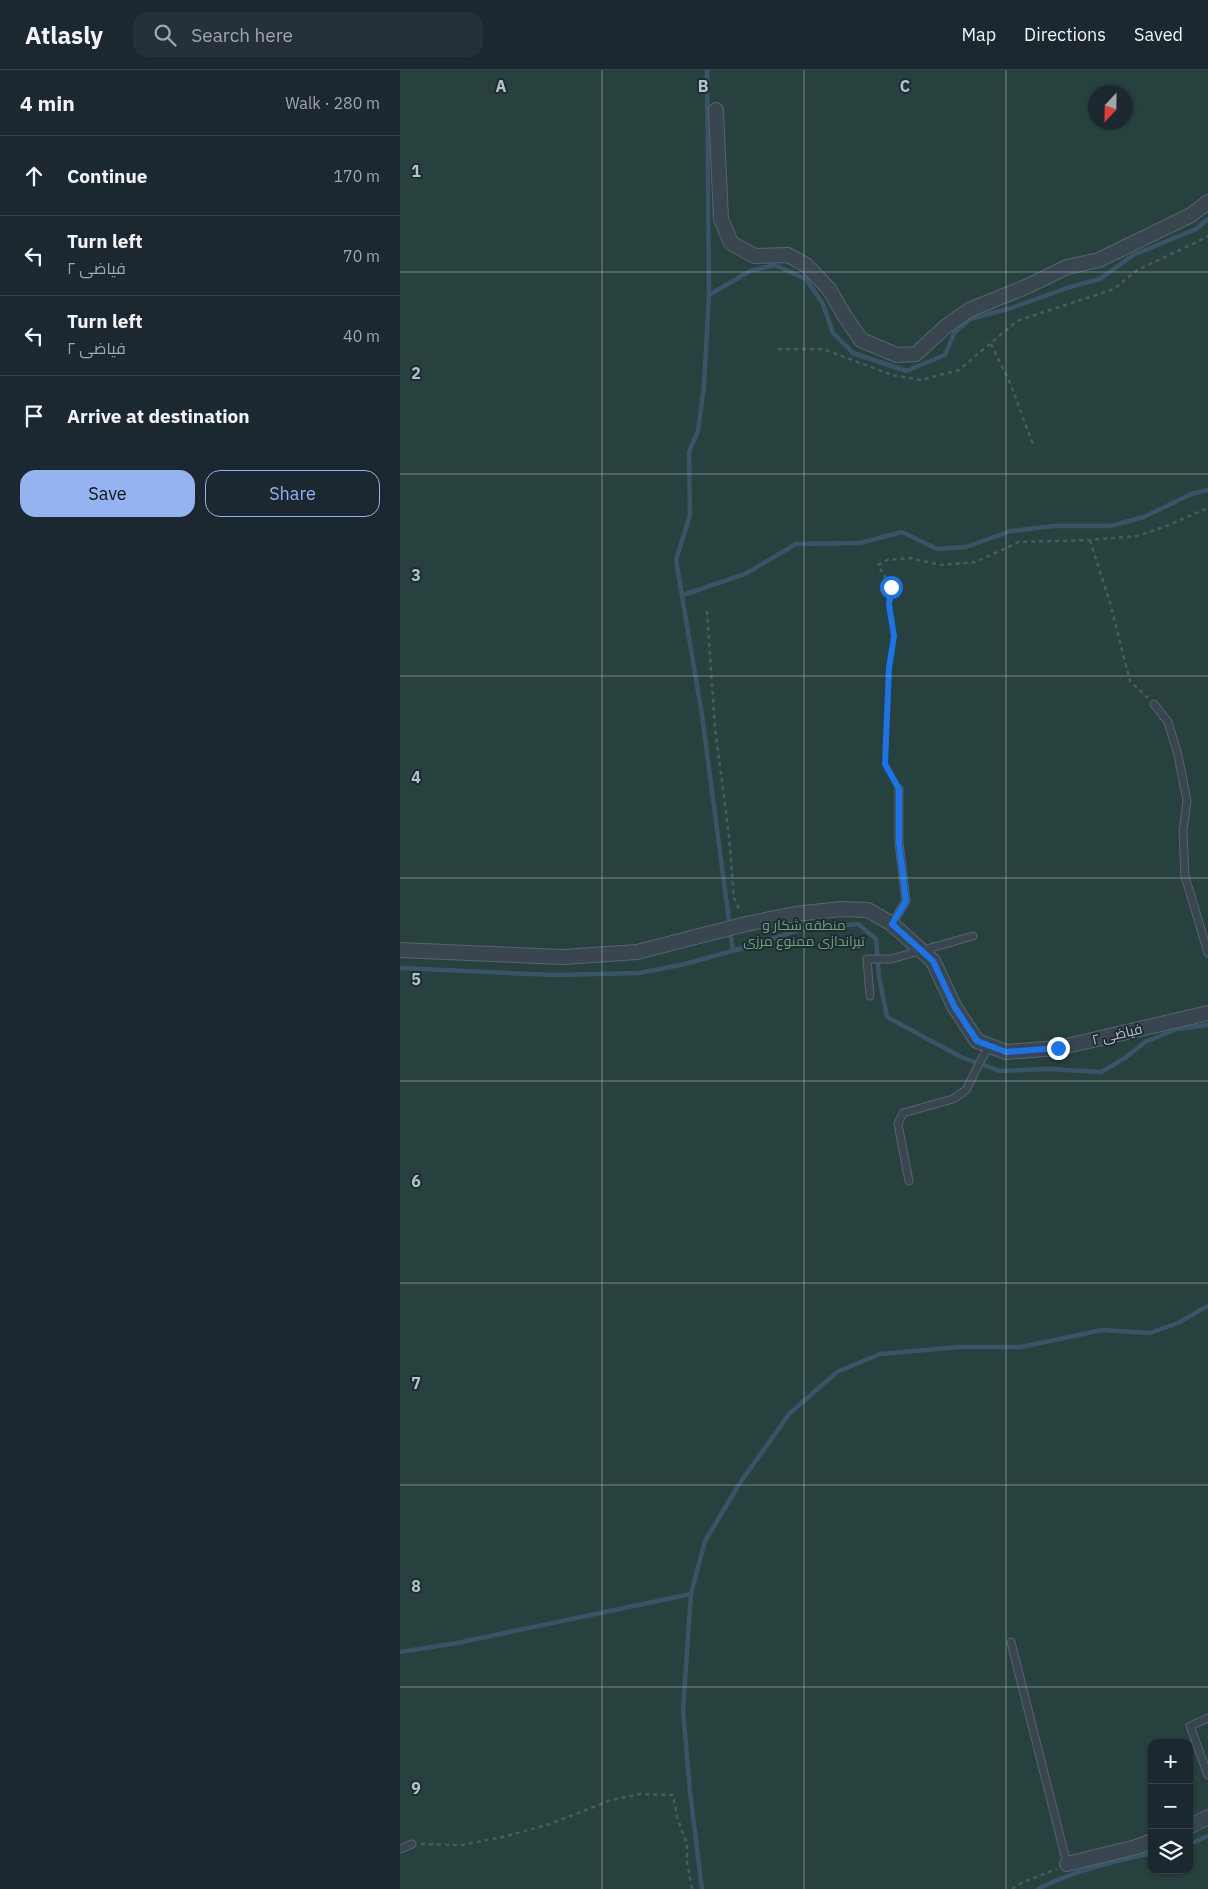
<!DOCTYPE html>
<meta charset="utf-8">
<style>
:root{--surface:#1c2830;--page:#253038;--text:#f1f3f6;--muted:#a0a6ab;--line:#3a444c;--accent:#95b2f1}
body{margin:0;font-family:"IBM Plex Sans",Cairo,sans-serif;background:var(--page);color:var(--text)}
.controls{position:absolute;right:15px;bottom:15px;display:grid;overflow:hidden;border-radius:10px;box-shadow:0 1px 4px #0004}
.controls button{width:45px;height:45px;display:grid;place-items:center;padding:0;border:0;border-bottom:1px solid var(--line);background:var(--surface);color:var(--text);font:25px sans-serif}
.compass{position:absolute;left:688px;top:15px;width:45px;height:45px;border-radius:50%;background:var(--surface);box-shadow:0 1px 4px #0004;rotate:202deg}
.stop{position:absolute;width:15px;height:15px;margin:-11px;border:4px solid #1a73e8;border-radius:50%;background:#fff}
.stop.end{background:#1a73e8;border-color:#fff;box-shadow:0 1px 5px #0008}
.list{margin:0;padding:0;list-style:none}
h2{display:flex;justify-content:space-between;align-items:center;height:65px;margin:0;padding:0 20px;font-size:21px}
h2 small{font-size:16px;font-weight:400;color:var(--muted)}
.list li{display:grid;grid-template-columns:32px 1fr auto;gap:15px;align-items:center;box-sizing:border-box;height:80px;padding:0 20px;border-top:1px solid var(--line)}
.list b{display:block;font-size:19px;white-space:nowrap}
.list p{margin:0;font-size:16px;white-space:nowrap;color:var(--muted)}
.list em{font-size:16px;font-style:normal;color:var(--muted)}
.actions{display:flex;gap:10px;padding:15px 20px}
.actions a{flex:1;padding:11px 0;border:1px solid var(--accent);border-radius:15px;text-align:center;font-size:18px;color:var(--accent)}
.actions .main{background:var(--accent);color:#111}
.icon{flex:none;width:28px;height:28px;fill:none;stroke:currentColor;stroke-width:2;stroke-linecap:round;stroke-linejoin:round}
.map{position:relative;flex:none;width:808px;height:1819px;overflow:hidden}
header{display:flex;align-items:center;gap:30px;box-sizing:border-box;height:70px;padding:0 25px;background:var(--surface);border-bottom:1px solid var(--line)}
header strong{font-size:24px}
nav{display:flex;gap:28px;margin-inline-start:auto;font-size:18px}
.search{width:350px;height:45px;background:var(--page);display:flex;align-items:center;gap:12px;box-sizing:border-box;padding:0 18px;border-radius:15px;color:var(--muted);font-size:19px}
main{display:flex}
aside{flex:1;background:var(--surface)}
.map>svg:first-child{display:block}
.park{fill:#27413f;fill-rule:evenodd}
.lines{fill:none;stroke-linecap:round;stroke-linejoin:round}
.stream{stroke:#395467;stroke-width:4.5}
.lane-casing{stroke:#57646d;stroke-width:9}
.street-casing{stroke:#57646d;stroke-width:16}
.path{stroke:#455d5b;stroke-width:2.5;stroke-dasharray:4 4;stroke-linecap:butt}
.lane{stroke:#394650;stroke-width:7}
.street{stroke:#394650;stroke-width:14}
.route{stroke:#1a73e8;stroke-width:6}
.grid{fill:none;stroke:#b6c1ca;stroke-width:1;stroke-opacity:0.55}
.labels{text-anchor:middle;stroke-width:4;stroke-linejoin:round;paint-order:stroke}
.park-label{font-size:14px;fill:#74a076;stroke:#1e2c35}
.street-label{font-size:14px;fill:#b6c1ca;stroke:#1e2c35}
.grid-label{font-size:16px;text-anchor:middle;font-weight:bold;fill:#b6c1ca;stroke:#1e2c35;stroke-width:4;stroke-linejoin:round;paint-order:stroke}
</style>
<header>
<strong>Atlasly</strong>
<div class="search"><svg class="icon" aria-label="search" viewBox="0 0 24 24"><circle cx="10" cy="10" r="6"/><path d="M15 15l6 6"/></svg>Search here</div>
<nav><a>Map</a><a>Directions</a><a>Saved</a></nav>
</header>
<main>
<aside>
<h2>4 min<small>Walk · 280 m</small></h2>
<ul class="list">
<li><svg class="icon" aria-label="ahead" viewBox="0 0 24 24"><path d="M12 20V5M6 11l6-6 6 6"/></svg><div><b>Continue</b></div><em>170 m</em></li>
<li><svg class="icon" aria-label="left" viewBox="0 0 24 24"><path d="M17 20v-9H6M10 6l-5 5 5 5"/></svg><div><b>Turn left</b><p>فیاضی ۲</p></div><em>70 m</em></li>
<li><svg class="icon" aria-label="left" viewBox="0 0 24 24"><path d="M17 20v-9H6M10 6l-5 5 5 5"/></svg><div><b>Turn left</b><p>فیاضی ۲</p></div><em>40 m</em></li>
<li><svg class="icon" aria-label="arrive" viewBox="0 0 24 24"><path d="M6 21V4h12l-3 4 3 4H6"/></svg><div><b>Arrive at destination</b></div></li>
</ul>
<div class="actions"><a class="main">Save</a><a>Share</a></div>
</aside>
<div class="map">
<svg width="808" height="1819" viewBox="0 0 808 1819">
<rect width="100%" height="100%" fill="#253540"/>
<path class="park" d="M0,0H808V1819H0ZM696,22H726V52H696ZM752,1673H789V1800H752Z"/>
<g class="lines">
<path class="stream" d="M307,0L309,225L304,316L298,361L289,382L290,445L276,490L302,645L333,881
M309,225L350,201L375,195L406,209L423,234L433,263L453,283L506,301L545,285L554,263L570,249L611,238L670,217L700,209L733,185L796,159L808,149
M283,525L345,504L396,474L460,473L502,462L537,479L566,477L611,461L654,456H710L744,447L791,424L808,420
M0,898L155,905L239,903L285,894L347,877L402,859L458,854L476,869L479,907L487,947L561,987L600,1001L649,999L701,1002L725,988L745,972L777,959L808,955
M0,1582L57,1573L291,1524
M789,1774L808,1766
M302,1819L290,1722L283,1640L291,1524L305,1471L340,1413L389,1344L437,1302L480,1284L558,1277H621L702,1260L750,1263L778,1253L808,1236
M638,1819C673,1801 714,1791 752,1783"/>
<g class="lane-casing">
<path id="lane" d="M754,634L768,652L778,685L787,731L783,761L785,806L808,883
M492,854L506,831L499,773V719
M470,926L467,889H491L573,866
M509,1111L498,1054L503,1043L553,1029L566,1020L582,988L590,976
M611,1572L667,1794
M808,1648L790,1656L808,1705
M0,1779L12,1774"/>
</g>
<g class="street-casing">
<path id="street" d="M316,40L321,149L331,173L355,186L388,185L406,195L429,219L444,245L461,270L497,285L516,284L545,257L569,240L628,216L667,197L699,190L791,145L808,132
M0,880L163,887L237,882L346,854L395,844L441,839L468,840L492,854L533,891L554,936L577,971L606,982L658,978L808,943
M789,1757L808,1747
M667,1794L736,1777L752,1771"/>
</g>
<path class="path" d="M591,274L611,315L634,377
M378,279H423L492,305L521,310L559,300L617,251L714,219L737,200L799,171L808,166
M690,470L710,533L730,611L748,628
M307,541L315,658L329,766L334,828L340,841
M495,712L485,694L489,598L494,566L489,535L491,517L478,495L487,490L510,488L541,495L576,492L619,472L690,470L737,466L764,457L808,438
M21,1774L62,1775L103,1767L150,1754L211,1730L240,1724L273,1725L277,1747L287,1774V1792L292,1819
M612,1819L623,1812L657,1799"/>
<use href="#lane" class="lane"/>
<use href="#street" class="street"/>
</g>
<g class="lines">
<path class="route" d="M491,517L489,535L494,566L489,598L485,694L499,719V773L506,831L492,854L533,891L554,936L577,971L606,982L658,978"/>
</g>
<path class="grid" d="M202,0V1819M404,0V1819M606,0V1819M0,202H808M0,404H808M0,606H808M0,808H808M0,1011H808M0,1213H808M0,1415H808M0,1617H808"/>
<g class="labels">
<g class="park-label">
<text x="404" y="860">منطقه شکار و<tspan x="404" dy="16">تیراندازی ممنوع مرزی</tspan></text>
</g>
<g class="street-label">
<text transform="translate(717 964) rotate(-13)" y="5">فیاضی ۲</text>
</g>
</g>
<g class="grid-label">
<text x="101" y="22">A</text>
<text x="303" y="22">B</text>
<text x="505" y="22">C</text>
<text x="16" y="107">1</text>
<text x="16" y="309">2</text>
<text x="16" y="511">3</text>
<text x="16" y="713">4</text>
<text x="16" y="915">5</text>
<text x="16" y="1117">6</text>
<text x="16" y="1319">7</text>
<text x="16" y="1522">8</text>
<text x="16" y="1724">9</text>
</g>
</svg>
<div class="controls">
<button>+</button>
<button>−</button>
<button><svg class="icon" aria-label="layers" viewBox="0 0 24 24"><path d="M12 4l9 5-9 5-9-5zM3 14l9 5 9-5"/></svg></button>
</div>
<svg class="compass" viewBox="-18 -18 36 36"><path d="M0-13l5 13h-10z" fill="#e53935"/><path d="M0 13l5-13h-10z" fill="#a0a6ab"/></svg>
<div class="stop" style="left:491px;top:517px"></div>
<div class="stop end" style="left:658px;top:978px"></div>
</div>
</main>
